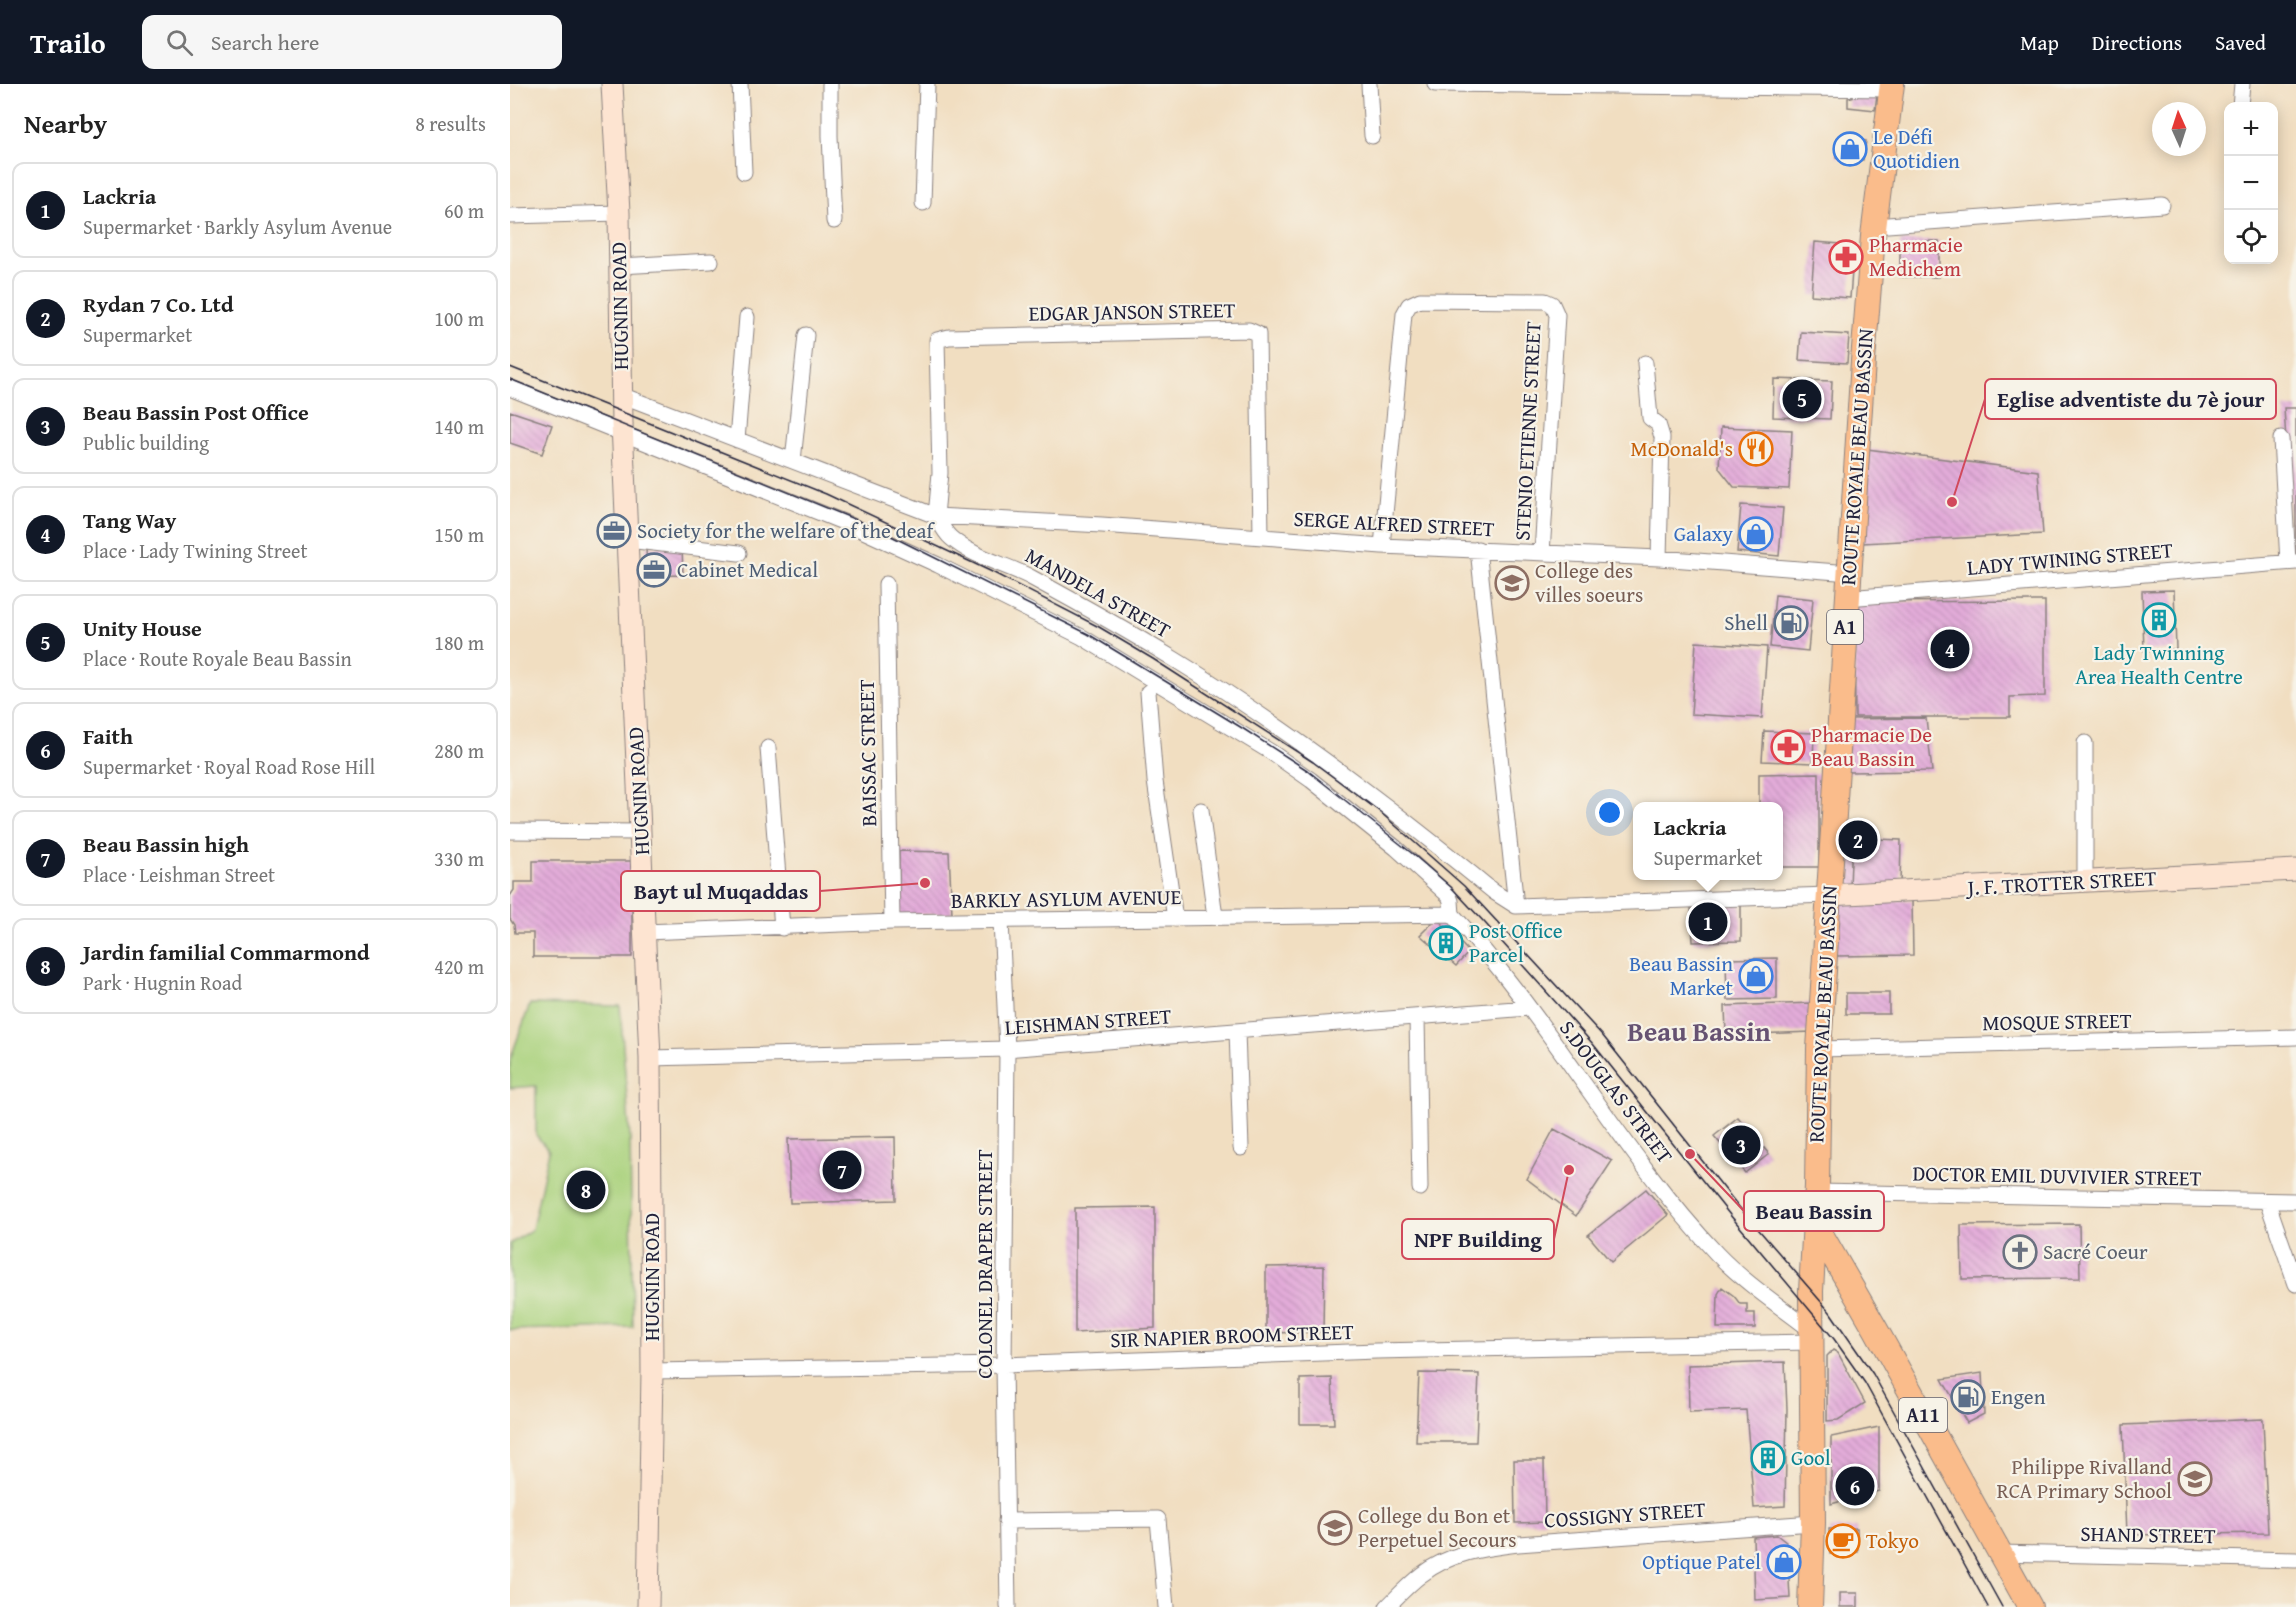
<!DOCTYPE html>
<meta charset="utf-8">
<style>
:root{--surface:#fff;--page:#f6f6f6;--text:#222;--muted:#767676;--line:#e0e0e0;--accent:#111827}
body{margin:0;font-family:"Gentium Book Plus",serif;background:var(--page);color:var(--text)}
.controls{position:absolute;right:18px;top:18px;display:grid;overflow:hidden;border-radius:12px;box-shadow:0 3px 15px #0003}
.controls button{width:54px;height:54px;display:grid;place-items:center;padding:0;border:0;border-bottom:2px solid var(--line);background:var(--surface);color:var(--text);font:30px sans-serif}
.compass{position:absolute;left:1642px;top:18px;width:54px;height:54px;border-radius:50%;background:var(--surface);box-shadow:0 3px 15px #0003;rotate:357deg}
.you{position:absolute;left:1100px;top:729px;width:21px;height:21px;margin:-15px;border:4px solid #fff;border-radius:50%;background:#1a73e8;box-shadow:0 0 0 9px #1a73e833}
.badge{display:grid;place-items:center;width:39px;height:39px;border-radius:50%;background:var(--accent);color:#fff;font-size:20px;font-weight:700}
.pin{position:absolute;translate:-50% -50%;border:3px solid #fff;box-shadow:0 2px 6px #0006}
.popup{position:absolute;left:1123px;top:718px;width:150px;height:78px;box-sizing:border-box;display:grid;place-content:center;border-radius:12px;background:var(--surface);filter:drop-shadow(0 2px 4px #0005);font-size:20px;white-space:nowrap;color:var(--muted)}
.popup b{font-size:22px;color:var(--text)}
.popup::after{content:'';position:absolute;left:50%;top:100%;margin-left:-12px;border:12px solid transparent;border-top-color:var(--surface)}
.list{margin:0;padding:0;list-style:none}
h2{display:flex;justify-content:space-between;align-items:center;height:78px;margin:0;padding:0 24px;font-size:26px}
h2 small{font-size:20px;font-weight:400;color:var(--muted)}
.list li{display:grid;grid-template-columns:39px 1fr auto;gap:18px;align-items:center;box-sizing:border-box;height:96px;margin:0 12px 12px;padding:0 12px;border:2px solid var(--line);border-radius:12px}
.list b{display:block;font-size:22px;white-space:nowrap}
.list p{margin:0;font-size:20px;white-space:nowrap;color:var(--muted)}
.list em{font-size:20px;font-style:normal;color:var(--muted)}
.icon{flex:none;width:33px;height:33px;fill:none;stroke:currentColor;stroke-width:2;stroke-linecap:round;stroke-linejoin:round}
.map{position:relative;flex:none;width:1786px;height:1523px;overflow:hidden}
header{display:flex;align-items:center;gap:36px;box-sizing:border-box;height:84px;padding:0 30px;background:var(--accent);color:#fff}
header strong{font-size:28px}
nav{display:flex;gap:33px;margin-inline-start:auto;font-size:21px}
.search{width:420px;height:54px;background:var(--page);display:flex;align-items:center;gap:15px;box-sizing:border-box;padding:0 21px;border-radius:12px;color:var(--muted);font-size:22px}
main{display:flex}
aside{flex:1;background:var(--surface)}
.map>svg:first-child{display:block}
.garden{fill:#a9d17c;stroke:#667a5c;stroke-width:1.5}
.building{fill:url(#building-back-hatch)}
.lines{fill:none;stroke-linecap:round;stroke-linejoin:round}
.street-casing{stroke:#8a807e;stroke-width:17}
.secondary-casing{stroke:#8a807e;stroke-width:23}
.primary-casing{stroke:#8a807e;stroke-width:26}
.street{stroke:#fff;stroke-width:15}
.secondary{stroke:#fde4d1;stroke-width:21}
.primary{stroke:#fabc8b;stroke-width:24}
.tram{stroke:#22223b;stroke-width:1.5}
.labels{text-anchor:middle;stroke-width:4.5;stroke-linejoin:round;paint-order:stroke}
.shield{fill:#f7f3e8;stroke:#62616f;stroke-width:1.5}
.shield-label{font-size:20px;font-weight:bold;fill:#22223b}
.shop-label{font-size:21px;fill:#366cbe;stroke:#f7f3e8;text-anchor:end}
.health-label{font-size:21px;fill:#be3a42;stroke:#f7f3e8;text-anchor:start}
.street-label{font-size:21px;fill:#22223b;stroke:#f7f3e8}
.food-label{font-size:21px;fill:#c56008;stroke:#f7f3e8;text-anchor:end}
.service-label{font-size:21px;fill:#4e5e75;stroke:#f7f3e8;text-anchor:start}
.education-label{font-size:21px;fill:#785e54;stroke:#f7f3e8;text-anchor:start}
.culture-label{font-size:21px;fill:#0d838f;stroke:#f7f3e8;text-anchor:start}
.worship-label{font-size:21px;fill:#5b616d;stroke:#f7f3e8;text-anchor:start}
.district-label{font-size:27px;font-weight:bold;fill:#665272;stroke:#f7f3e8}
.leader{fill:none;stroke:#d1495b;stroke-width:2}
.callout-dot{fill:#d1495b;stroke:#f7f3e8;stroke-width:2}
.callout{fill:#f7f3e8;stroke:#d1495b;stroke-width:2}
.callout-label{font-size:22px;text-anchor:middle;font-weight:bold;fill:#22223b}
</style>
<header>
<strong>Trailo</strong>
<div class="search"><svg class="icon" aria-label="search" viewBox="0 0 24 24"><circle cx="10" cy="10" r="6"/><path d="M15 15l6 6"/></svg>Search here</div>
<nav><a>Map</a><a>Directions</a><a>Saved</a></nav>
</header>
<main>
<aside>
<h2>Nearby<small>8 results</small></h2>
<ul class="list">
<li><span class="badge">1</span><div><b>Lackria</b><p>Supermarket · Barkly Asylum Avenue</p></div><em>60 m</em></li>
<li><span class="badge">2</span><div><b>Rydan 7 Co. Ltd</b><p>Supermarket</p></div><em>100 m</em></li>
<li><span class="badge">3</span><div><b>Beau Bassin Post Office</b><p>Public building</p></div><em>140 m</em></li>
<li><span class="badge">4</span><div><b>Tang Way</b><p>Place · Lady Twining Street</p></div><em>150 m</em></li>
<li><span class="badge">5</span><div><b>Unity House</b><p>Place · Route Royale Beau Bassin</p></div><em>180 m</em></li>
<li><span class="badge">6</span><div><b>Faith</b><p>Supermarket · Royal Road Rose Hill</p></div><em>280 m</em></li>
<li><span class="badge">7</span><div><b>Beau Bassin high</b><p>Place · Leishman Street</p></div><em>330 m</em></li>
<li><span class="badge">8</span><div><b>Jardin familial Commarmond</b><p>Park · Hugnin Road</p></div><em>420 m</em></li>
</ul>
</aside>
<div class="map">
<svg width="1786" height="1523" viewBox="0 0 1786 1523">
<defs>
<pattern id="building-back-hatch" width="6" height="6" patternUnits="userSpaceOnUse" patternTransform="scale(1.5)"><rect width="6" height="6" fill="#e3acd9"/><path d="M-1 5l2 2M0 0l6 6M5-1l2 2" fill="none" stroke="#c294bb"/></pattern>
</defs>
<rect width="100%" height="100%" fill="#f7f3e8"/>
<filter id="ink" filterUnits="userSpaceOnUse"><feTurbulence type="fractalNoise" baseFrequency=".0167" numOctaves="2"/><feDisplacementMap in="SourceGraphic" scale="12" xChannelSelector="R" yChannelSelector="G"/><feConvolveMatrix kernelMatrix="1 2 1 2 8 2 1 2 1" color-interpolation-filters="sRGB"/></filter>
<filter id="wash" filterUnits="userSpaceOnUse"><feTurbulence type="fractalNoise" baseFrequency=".008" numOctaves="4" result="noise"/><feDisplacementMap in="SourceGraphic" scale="24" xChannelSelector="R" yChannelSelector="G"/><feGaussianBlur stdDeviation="1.35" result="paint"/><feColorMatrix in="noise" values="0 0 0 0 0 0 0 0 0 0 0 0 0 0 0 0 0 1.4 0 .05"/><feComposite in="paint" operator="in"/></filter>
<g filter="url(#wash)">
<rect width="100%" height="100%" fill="#f1dec1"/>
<path class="garden" d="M20,920L110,922L120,1055L123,1243L0,1246V1160L22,1145L39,1067L26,1051V1002L0,1004V976Z"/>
<g id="blocks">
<path class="building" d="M1361,7L1367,10L1365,26L1338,23V14Z
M1328,54L1356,57L1353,76L1326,73Z
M1390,157H1429V193H1390Z
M1305,158L1344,161L1340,214L1301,211Z
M1291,248L1339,251L1337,279L1289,276Z
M1264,295L1322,297L1320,335L1263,333Z
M1774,324H1786V470H1783Z
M0,327L42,341L32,370L0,359Z
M1211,343L1282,346L1279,405L1224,403L1209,384Z
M1357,365L1528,387L1533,450L1352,459Z
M1231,421L1273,424L1269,472L1227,468Z
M172,462L173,491L137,492L136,463Z
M1664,506L1666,565L1634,567L1632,507Z
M1265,511L1303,515L1298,567L1260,563Z
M1535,517V612L1500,613V633H1345L1344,518Z
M1186,558L1257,563L1252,634L1181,630Z
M1416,634L1422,687L1337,688L1336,635Z
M1254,647L1304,649L1303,679L1252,677Z
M1309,689V783H1268V722H1249V690Z
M1342,754L1391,756L1390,803L1340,802Z
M389,767L439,768L442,830L389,831Z
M23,777H122V873H23V849H5L4,841L0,835V812L4,806V798H23Z
M1402,816L1403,871L1326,872L1325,828L1333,818Z
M1231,820V857L1183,858L1181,823Z
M927,834L959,868L946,882L910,851Z
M1267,874V915L1217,916L1216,875Z
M1336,909H1379V930H1336Z
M1301,919L1302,948L1216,951L1215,922Z
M1228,1033L1259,1070L1235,1089L1204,1052Z
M1044,1045L1102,1077L1066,1132L1017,1095Z
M385,1053L386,1116L280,1119L278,1055Z
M1136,1105L1158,1131L1101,1178L1078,1151Z
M645,1123V1244L565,1249V1124Z
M1569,1140L1570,1194L1452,1195L1451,1141Z
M814,1182L813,1248L756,1249V1183Z
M1212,1203L1224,1212L1230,1220H1237V1229H1245V1244H1207L1208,1210Z
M1323,1266L1328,1269L1355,1319L1328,1336L1317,1337V1272Z
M1275,1278L1277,1325L1275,1422L1244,1424L1236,1326L1179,1328L1178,1281Z
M909,1289L969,1290L966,1358H906Z
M1472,1289L1474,1330L1457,1339L1432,1295Z
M822,1294L824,1340H790V1295Z
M1753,1335L1758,1449L1617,1451L1613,1341Z
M1369,1343V1407L1321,1420V1353Z
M1004,1376H1034L1035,1438L1005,1439Z
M1347,1444L1348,1468L1320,1470L1319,1445Z
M1267,1451L1277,1459L1280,1514L1245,1516L1243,1453Z
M1330,1509H1348V1523H1330Z"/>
</g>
</g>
<g filter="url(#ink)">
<use href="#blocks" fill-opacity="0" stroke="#8a807e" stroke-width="1.5"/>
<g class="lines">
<g class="street-casing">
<path id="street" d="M230,0L234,88
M320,0V52L324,137
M859,0L862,52
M925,0L1382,5
M1730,22L1732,0
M413,119L417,0
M0,132L109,129
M1364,142L1652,121
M110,182L201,177
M1135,279L1140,334L1148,340L1152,353L1149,474
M0,304L338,440L428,481L572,553L761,668L801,696L886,764L939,812L941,817L942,830
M111,311L426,432C430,439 435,449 441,454C464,474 496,480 522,494C570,520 618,547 664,575C777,644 883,725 984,808L1006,822L1318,811
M1771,355L1778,478
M227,356L237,233
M283,377L296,251
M751,453L748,250L739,246L439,253L427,256L430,389L426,432L592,441L872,462L1149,474L1340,489
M118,456L229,469
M872,462L894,230L899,221L910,216L1035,217L1042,220L1047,231L1032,469
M968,465L1006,822
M376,500L382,838
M1337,514L1786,478
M638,608L645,697L665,835
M258,664L272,844
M691,726L705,833
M0,747L130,748
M1575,797V659
M942,830C1040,935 1108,1065 1207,1170C1236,1200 1270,1222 1302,1247
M491,837L497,965L494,1281L498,1523
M135,848L382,838L942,830
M907,933L910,1104
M727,947L731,1064
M1309,965L1786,953
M140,974L497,965L1018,924
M1306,1108L1786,1117
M1757,1117L1786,1200
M142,1287L494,1281L866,1267L1302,1258
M496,1437L648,1435L656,1523
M1489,1469L1786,1476
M877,1523C888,1512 899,1500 911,1491C939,1469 974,1464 1008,1460L1303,1439"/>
</g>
<g class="secondary-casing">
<path id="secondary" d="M102,0L109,129L112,340L140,974L142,1287L138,1523
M1318,811L1786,786"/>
</g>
<g class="primary-casing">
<path id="primary" d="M1305,1140L1365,1244L1520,1523
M1300,1523L1303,1439L1301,1207L1307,1102L1309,965L1353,277L1363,152L1382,0"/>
</g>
<use href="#street" class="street"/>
<use href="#secondary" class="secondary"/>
<use href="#primary" class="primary"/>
<path class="tram" d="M0,283L316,410L480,487L589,543L643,575L803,678L870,728L954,802L1093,952L1229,1123L1320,1228L1363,1290L1492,1523
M0,295L361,442L578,550L732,644L797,686L904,771L941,803L975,839L1083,960L1220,1131L1324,1255L1355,1299L1478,1523"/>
</g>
</g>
<defs>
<g id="shop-ring" transform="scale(1.725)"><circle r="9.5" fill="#f7f3e8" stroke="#3f7fe0" stroke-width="1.5"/><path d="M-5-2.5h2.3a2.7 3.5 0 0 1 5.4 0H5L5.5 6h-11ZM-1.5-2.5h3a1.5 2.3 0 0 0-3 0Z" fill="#3f7fe0"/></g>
<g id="pharmacy-ring" transform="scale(1.725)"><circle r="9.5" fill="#f7f3e8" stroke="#e0444e" stroke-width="1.5"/><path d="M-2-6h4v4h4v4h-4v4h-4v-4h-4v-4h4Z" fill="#e0444e"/></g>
<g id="restaurant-ring" transform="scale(1.725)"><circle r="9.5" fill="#f7f3e8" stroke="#e8710a" stroke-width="1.5"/><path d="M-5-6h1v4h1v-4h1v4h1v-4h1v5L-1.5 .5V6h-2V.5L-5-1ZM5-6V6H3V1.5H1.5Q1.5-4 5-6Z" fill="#e8710a"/></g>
<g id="office-ring" transform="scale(1.725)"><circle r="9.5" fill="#f7f3e8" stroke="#5c6f8a" stroke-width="1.5"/><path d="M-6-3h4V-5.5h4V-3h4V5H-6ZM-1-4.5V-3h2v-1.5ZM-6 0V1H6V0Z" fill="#5c6f8a"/></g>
<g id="school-ring" transform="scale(1.725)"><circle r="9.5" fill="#f7f3e8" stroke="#8d6e63" stroke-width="1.5"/><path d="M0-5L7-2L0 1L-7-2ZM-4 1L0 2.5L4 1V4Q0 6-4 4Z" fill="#8d6e63"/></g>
<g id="building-ring" transform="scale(1.725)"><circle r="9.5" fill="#f7f3e8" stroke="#0f9aa8" stroke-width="1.5"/><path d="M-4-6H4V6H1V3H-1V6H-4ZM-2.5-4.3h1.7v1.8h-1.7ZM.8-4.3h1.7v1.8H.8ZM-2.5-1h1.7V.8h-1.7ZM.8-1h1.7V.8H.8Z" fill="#0f9aa8"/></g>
<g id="fuel-ring" transform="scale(1.725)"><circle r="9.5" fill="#f7f3e8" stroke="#5c6f8a" stroke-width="1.5"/><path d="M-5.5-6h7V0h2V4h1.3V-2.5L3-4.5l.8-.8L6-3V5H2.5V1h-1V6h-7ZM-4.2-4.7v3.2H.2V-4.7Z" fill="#5c6f8a"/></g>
<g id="church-ring" transform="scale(1.725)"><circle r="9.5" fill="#f7f3e8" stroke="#6b7280" stroke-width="1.5"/><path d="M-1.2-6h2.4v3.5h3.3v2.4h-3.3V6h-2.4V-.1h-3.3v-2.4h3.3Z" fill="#6b7280"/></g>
<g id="cafe-ring" transform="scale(1.725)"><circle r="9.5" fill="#f7f3e8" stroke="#e8710a" stroke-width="1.5"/><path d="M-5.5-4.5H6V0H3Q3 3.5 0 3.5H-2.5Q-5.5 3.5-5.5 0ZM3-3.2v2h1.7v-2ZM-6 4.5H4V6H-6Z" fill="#e8710a"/></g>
</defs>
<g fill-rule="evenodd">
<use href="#shop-ring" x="1340" y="65"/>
<use href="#pharmacy-ring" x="1336" y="173"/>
<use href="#restaurant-ring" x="1246" y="365"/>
<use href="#office-ring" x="104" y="447"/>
<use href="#shop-ring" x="1246" y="450"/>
<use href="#office-ring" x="144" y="486"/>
<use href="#school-ring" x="1002" y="499"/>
<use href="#building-ring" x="1649" y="536"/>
<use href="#fuel-ring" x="1281" y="539"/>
<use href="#pharmacy-ring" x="1278" y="663"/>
<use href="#building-ring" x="936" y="859"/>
<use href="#shop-ring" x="1246" y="892"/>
<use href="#church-ring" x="1510" y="1168"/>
<use href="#fuel-ring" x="1458" y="1313"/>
<use href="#building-ring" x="1258" y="1374"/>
<use href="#school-ring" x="1685" y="1395"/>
<use href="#school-ring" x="825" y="1444"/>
<use href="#cafe-ring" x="1333" y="1457"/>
<use href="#shop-ring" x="1274" y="1478"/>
</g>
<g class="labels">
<g class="shield">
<rect x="1317" y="526" width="36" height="34" rx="4.5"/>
<rect x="1389" y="1314" width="48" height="34" rx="4.5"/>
</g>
<g class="shield-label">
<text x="1335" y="550">A1</text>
<text x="1413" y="1338">A11</text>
</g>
<g class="shop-label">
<text x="1363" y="60" text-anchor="start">Le Défi<tspan x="1363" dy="24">Quotidien</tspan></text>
<text x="1223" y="457">Galaxy</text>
<text x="1223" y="887">Beau Bassin<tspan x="1223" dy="24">Market</tspan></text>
<text x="1251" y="1485">Optique Patel</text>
</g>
<g class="health-label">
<text x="1359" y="168">Pharmacie<tspan x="1359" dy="24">Medichem</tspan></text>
<text x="1301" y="658">Pharmacie De<tspan x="1301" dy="24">Beau Bassin</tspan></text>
</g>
<g class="street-label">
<text transform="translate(110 222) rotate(-91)" y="7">HUGNIN ROAD</text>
<text transform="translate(622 228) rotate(-1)" y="7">EDGAR JANSON STREET</text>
<text transform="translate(1018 347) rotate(-87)" y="7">STENIO ETIENNE STREET</text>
<text transform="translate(1347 373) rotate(-86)" y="7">ROUTE ROYALE BEAU BASSIN</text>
<text transform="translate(884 440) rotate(3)" y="7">SERGE ALFRED STREET</text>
<text transform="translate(1560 475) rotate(-5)" y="7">LADY TWINING STREET</text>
<text transform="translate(588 509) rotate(29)" y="7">MANDELA STREET</text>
<text transform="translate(358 669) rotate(-91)" y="7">BAISSAC STREET</text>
<text transform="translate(129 707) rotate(-93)" y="7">HUGNIN ROAD</text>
<text transform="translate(1552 799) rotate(-3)" y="7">J. F. TROTTER STREET</text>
<text transform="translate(556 815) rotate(-1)" y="7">BARKLY ASYLUM AVENUE</text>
<text transform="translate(1313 930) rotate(-87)" y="7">ROUTE ROYALE BEAU BASSIN</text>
<text transform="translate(578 938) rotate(-4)" y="7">LEISHMAN STREET</text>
<text transform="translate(1547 938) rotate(-1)" y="7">MOSQUE STREET</text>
<text transform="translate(1106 1008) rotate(53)" y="7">S.DOUGLAS STREET</text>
<text transform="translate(1547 1092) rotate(1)" y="7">DOCTOR EMIL DUVIVIER STREET</text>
<text transform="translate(475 1180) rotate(-90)" y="7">COLONEL DRAPER STREET</text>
<text transform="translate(142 1193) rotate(-90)" y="7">HUGNIN ROAD</text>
<text transform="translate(722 1252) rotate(-2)" y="7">SIR NAPIER BROOM STREET</text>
<text transform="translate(1115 1431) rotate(-4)" y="7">COSSIGNY STREET</text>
<text transform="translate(1638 1451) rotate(1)" y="7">SHAND STREET</text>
</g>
<g class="food-label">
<text x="1223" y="372">McDonald's</text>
<text x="1356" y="1464" text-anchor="start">Tokyo</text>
</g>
<g class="service-label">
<text x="127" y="454">Society for the welfare of the deaf</text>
<text x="167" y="493">Cabinet Medical</text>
<text x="1258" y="546" text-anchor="end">Shell</text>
<text x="1481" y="1320">Engen</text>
</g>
<g class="education-label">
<text x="1025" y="494">College des<tspan x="1025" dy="24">villes soeurs</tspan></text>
<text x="1662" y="1390" text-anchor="end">Philippe Rivalland<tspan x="1662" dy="24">RCA Primary School</tspan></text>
<text x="848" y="1439">College du Bon et<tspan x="848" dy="24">Perpetuel Secours</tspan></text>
</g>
<g class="culture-label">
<text x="1649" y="576" text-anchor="middle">Lady Twinning<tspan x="1649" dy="24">Area Health Centre</tspan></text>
<text x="959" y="854">Post Office<tspan x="959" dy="24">Parcel</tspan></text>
<text x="1281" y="1381">Gool</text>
</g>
<g class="worship-label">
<text x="1533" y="1175">Sacré Coeur</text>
</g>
<g class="district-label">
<text x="1189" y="957">Beau Bassin</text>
</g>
</g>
<path class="leader" d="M1442 418L1475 315M415 799L310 807M1180 1070L1234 1127M1059 1086L1044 1155"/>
<g class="callout-dot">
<circle cx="1442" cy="418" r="6"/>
<circle cx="415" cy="799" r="6"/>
<circle cx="1180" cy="1070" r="6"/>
<circle cx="1059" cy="1086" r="6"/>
</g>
<g class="callout">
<rect x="1475" y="295" width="291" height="40" rx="6"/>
<rect x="111" y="787" width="199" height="40" rx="6"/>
<rect x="1234" y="1107" width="140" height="40" rx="6"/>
<rect x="892" y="1135" width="152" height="40" rx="6"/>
</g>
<g class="callout-label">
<text x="1621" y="323">Eglise adventiste du 7è jour</text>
<text x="211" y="815">Bayt ul Muqaddas</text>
<text x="1304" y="1135">Beau Bassin</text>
<text x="968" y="1163">NPF Building</text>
</g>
</svg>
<div class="controls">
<button>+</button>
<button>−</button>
<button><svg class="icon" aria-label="locate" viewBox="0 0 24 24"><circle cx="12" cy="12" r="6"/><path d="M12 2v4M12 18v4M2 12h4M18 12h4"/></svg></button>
</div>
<svg class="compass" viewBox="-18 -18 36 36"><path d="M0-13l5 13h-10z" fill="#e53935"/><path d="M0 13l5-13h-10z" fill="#767676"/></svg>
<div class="you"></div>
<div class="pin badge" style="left:1198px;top:838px">1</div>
<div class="popup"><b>Lackria</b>Supermarket</div>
<div class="pin badge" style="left:1348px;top:756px">2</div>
<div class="pin badge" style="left:1231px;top:1061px">3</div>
<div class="pin badge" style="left:1440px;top:565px">4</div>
<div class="pin badge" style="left:1292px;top:315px">5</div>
<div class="pin badge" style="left:1345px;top:1402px">6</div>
<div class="pin badge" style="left:332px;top:1086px">7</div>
<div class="pin badge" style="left:76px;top:1106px">8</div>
</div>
</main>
